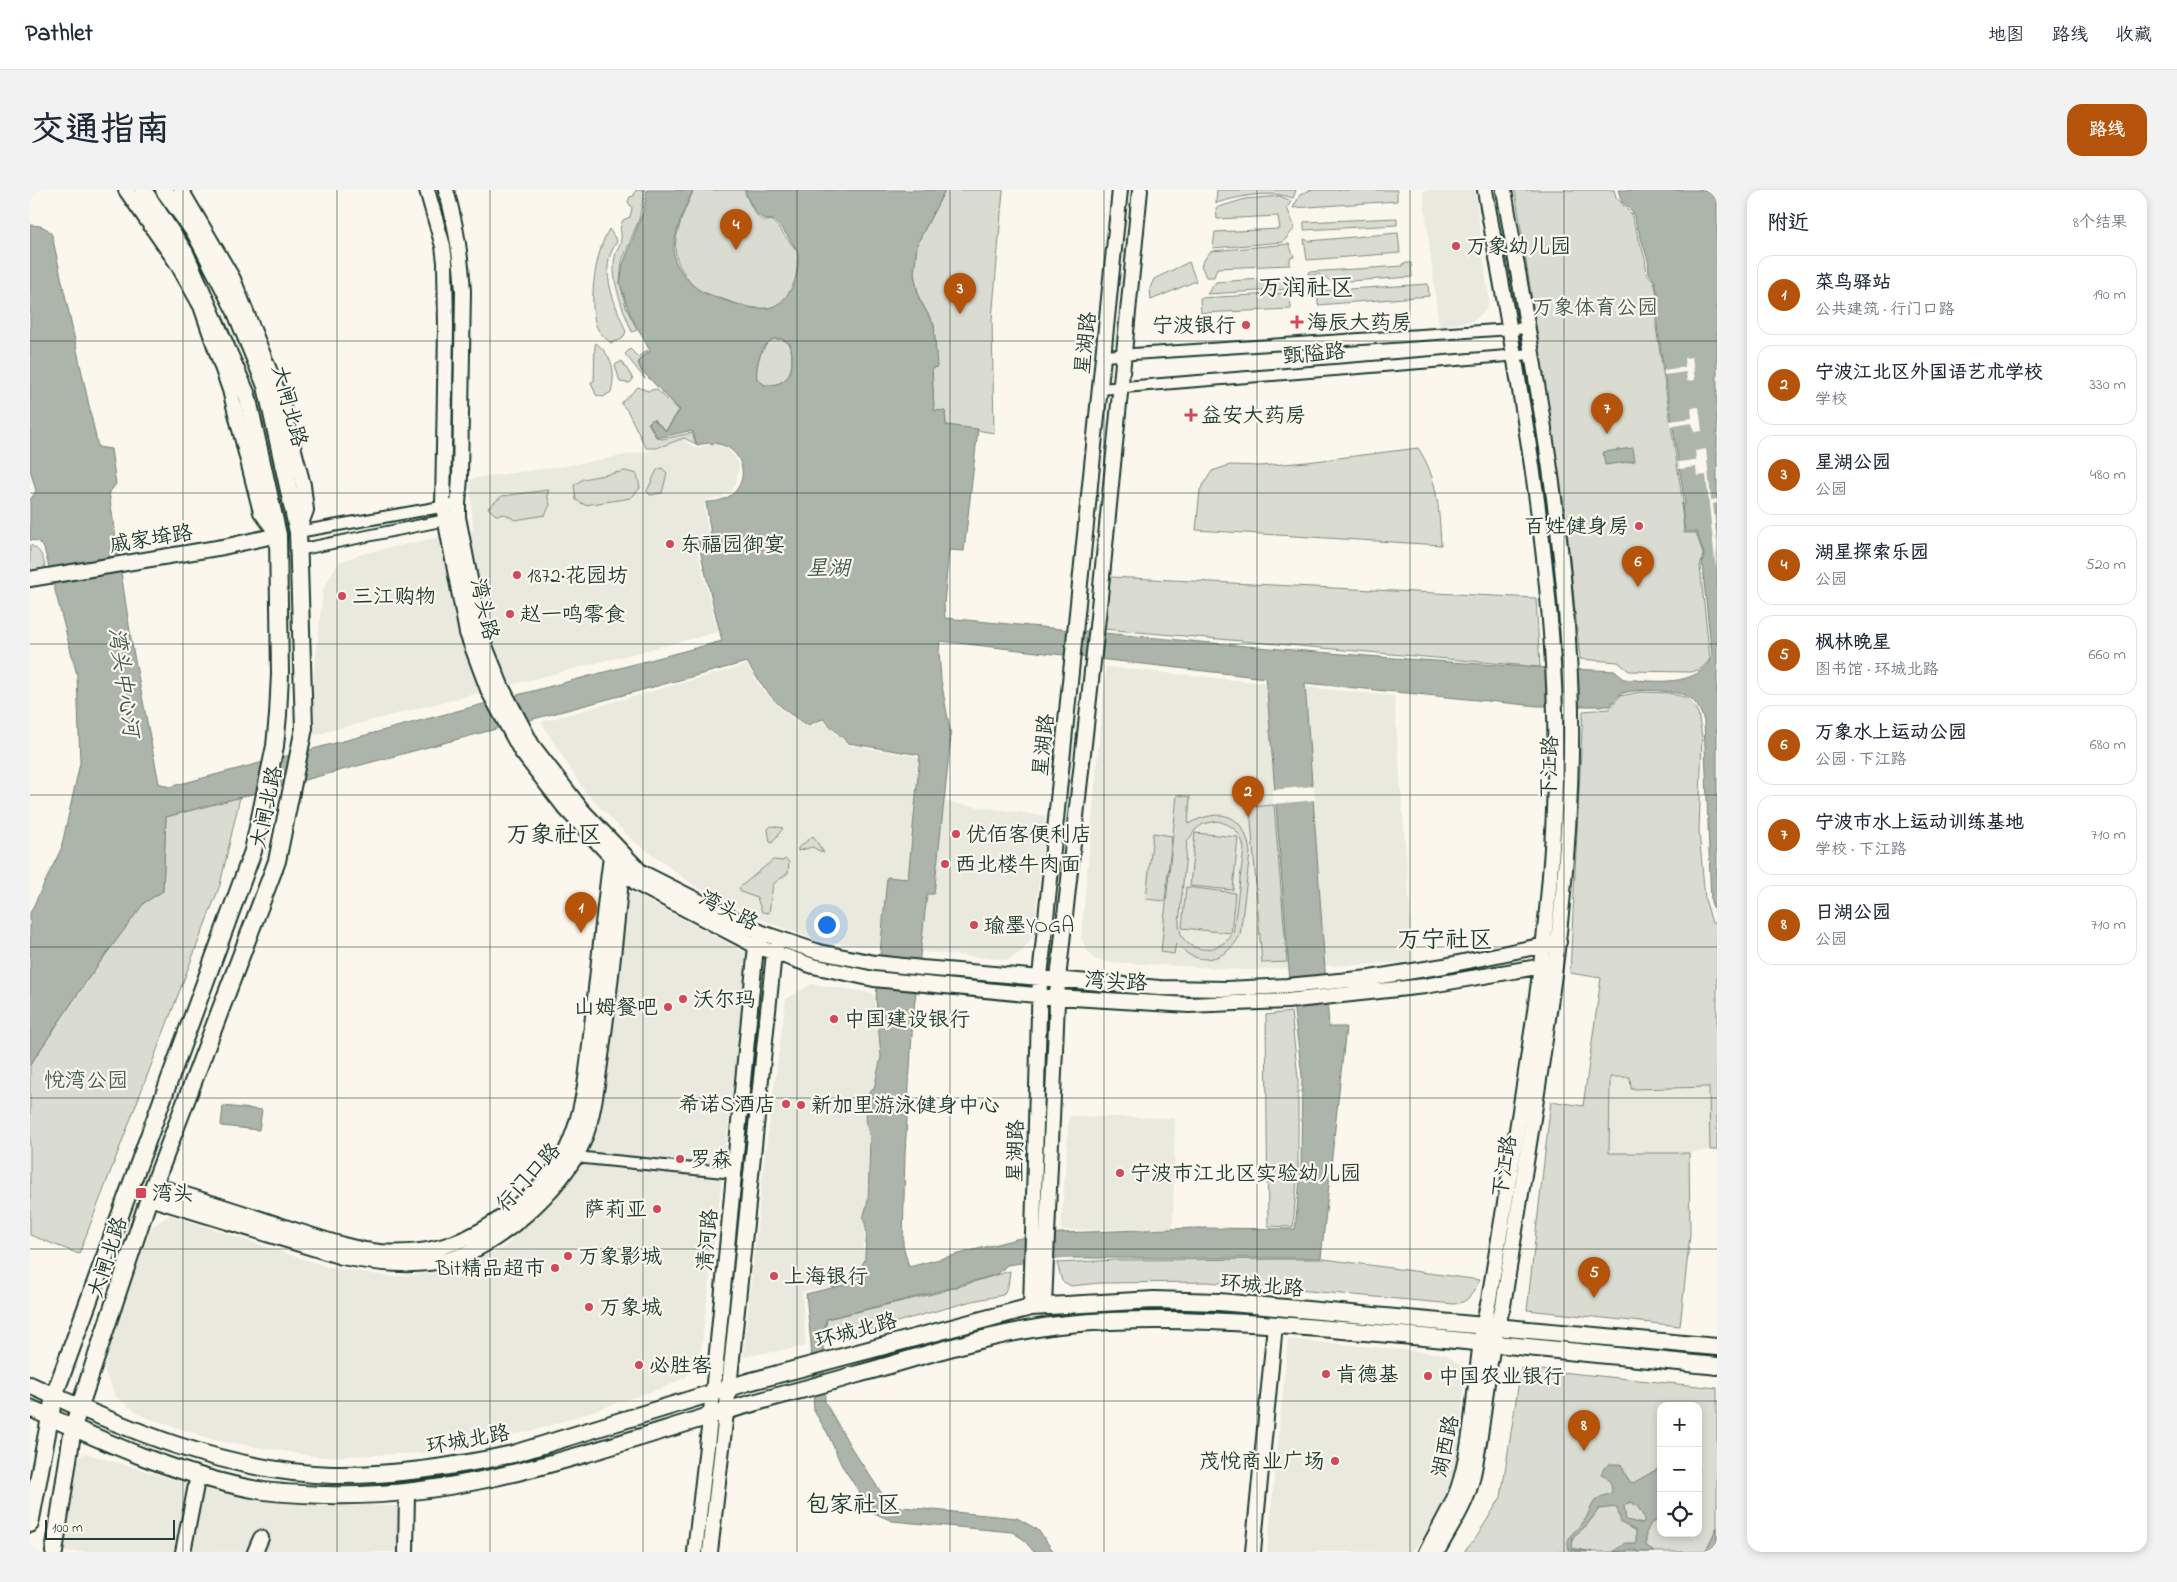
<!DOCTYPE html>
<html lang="zh">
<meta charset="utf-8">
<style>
:root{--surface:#fff;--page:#f2f2f3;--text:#1f2937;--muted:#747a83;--line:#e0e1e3;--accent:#b45309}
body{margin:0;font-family:"Indie Flower","LXGW WenKai TC",sans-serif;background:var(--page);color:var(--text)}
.controls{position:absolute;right:15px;bottom:15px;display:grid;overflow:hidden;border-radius:10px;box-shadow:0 2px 8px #0003}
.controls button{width:45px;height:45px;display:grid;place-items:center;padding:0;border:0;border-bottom:1px solid var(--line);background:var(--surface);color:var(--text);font:25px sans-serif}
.scale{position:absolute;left:15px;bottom:12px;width:130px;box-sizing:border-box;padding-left:5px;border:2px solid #1f3d34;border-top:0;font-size:14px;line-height:18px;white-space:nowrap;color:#1f3d34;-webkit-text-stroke:4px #fbf7ec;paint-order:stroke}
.you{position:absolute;left:796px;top:734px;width:18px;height:18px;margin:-12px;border:4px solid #fff;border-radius:50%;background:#1a73e8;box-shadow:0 0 0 8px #1a73e833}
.badge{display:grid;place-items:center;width:32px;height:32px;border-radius:50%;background:var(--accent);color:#fff;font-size:16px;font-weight:700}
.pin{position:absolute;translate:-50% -41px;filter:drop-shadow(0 1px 2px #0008)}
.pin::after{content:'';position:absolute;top:26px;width:18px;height:15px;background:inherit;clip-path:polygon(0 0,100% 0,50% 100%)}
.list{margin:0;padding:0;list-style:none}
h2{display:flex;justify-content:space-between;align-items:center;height:65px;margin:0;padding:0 20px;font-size:21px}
h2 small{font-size:16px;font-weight:400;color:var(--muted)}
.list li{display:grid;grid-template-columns:32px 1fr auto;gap:15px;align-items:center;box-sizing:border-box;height:80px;margin:0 10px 10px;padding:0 10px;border:1px solid var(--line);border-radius:15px}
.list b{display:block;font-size:19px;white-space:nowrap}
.list p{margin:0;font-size:16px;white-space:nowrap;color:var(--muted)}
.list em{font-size:16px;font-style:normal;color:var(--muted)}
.icon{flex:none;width:28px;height:28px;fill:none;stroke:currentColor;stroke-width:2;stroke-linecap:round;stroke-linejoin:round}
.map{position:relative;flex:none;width:1687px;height:1362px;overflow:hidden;border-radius:15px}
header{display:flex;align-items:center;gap:30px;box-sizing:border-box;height:70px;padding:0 25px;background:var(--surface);border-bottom:1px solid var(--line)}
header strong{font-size:24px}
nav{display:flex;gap:28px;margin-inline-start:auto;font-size:18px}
.intro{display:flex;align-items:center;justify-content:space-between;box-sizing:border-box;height:120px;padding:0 30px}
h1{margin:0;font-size:35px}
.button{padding:12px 22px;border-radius:15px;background:var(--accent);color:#fff;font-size:18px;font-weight:700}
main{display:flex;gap:30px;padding:0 30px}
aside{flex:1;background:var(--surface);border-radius:15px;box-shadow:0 2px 8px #0003}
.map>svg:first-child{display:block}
.built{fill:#eae9de}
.green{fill:#dbdcd1;stroke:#7d8c82;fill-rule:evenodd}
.water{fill:#adb4aa;stroke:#74847b;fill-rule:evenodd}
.pier{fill:#fbf7ec}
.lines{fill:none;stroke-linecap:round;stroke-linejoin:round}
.street-casing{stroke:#1f3d34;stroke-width:14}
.secondary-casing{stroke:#1f3d34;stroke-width:18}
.primary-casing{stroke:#1f3d34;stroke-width:20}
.street{stroke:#fbf7ec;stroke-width:10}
.secondary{stroke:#fbf7ec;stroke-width:14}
.primary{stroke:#fbf7ec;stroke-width:16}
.grid{fill:none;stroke:#1f3d34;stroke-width:1;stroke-opacity:0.55}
.poi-dot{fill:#d1495b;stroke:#fbf7ec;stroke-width:2}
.labels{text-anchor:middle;stroke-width:4.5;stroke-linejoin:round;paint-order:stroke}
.poi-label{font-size:21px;fill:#1f3d34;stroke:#fbf7ec;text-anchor:start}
.park-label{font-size:21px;fill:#455d53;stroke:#fbf7ec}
.street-label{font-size:21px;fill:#1f3d34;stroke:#fbf7ec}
.water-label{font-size:22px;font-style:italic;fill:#425b52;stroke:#fbf7ec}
.quarter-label{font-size:24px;fill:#1f3d34;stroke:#fbf7ec}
</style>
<header>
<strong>Pathlet</strong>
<nav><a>地图</a><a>路线</a><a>收藏</a></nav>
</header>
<div class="intro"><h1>交通指南</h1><a class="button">路线</a></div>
<main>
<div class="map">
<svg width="1687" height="1362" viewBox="0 0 1687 1362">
<rect width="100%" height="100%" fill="#fbf7ec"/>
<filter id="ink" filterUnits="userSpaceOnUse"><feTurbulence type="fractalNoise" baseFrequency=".02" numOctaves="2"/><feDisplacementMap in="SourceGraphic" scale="10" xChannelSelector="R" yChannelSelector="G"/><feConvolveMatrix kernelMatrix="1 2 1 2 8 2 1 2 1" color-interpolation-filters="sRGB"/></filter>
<g filter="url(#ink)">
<path class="built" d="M1393,0H1445L1459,111L1455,121L1443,131L1409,136Z
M653,249L665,258L684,254L696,258L704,266L709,275L706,293L701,301L690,308L676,309L674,316L678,344L664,349L688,442L284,545L281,515L293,399L309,372L335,363L443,340L440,289L541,275L628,259Z
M717,475L728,494L749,517L762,528L778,537L793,531L818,555L919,572L915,612L1016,626L1003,746L992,761L978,770L793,752L739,733L665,696L602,650L555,602L511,532Z
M1076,477L1364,506L1384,772L1218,780L1077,772L1064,769L1058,762L1051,748Z
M595,699L719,764L670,1168L655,1188L635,1197L506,1240L392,1263L291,1267L184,1250L112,1226L86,1207L75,1181L78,1152L122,1036L140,1025L298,1077L362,1087L420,1081L475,1057L520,1008L541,981Z
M782,794L843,803L848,834L850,868L843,897L837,904L836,909L835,932L839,949L837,1010L832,1029L836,1037L833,1056L834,1070L831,1074L835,1079L825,1090L818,1088L814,1094L772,1102L776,1156L713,1167L734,973L756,809Z
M1580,887H1601V899L1679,897L1680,960L1659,963L1579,964Z
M1039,926L1145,928L1143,1038L1031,1040Z
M1258,1149L1415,1164L1435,1179L1432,1222L1426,1275L1406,1330L1382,1362H1237Z
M55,1263L192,1304L288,1315L371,1316L369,1362H31L47,1268Z"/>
<path class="green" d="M606,0H615L609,29L592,71L590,92L596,117L607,140L602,142C594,122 580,89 585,67C586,61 591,55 591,49C592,39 588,41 593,30L600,27L602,18L598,12L600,7L604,6Z
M664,0H714C717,8 726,30 735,31C738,31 741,30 743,31L768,62C767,78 767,105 750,114C735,122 716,117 701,112C691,108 679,105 669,100C662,96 657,89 654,83C651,79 648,74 647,69C640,52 656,16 664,0Z
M915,0H973L962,130L964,243L916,235L915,222L904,220L902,178L906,177L904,135L889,108L884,84L887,54Z
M1187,0H1266L1263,8C1239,0 1211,6 1186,13Z
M1280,0H1367V11L1263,18L1270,5Z
M1485,0H1584L1586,7L1601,24L1615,68L1617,84L1624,91L1627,105L1626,137L1653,313L1651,314L1654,343H1666L1673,364L1670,377L1680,469L1672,478L1662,482L1599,481L1588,472L1550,469L1536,330Z
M1250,6L1261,11L1257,18L1265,38L1253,52L1183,58L1185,42L1250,39L1248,26L1187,29L1186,18L1215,9Z
M1367,28V35L1274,40V32Z
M579,39L587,51C584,57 580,63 579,69C574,93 588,120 596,142L592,149L581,153C575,148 568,142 566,135C558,110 566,61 579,39Z
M1368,43L1370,63L1277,70L1274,49L1279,51Z
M1259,54L1264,67L1260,68V75L1187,78L1184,87H1176L1171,75L1179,63L1182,61Z
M1159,72L1166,91L1121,110L1120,98L1124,89Z
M1373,73H1381L1382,87L1303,92L1288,84L1279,86L1278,82L1373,76Z
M1260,87L1261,99L1177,104L1186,92Z
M1398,94L1399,106L1288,115V101Z
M1260,103L1261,119L1171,123L1170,108Z
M744,149H752L760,154C765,175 762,197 735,195L727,189C725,176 731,154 744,149Z
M566,153C583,167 586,181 581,202L573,207L566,205L561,192L564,191L565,155Z
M600,159L608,167L617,160L618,162L611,167L608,173L615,189L595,164Z
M592,171L603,189L600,193L590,192L585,175Z
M608,197L618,201L626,199L649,220L636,240L623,229L618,233L626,247L632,249L662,243L666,254L654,248L627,258H616L597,220L592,215V212Z
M1388,258C1408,288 1409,320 1411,355L1166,340L1170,300L1182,281L1200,275L1230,276L1277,272Z
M632,278L637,283L632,303L620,305L617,301L627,280Z
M595,281L607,284L610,298L601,308L555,315L546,310L544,295L553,289Z
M519,300L517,305L520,315L515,325L485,330L475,324L466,325L458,318L472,306Z
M0,355C10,359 14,368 15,378L0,381Z
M1080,387L1506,408L1510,477L1074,439Z
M1610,502L1639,503L1658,508L1668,523L1672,547L1669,641L1675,709L1682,733H1687V960H1680L1679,897L1601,899L1600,887H1580L1579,963H1659L1660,1045L1650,1136L1497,1120L1521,911L1553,916L1571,788L1540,783L1553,521L1579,519L1590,506Z
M1147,605L1160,607L1158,634C1191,617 1215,623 1220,663L1210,745C1197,772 1165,778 1146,753L1144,764L1131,762ZM1187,631C1202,634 1212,643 1214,659L1203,744C1187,766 1151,765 1149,734L1157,652L1166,639L1173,634Z
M210,607L190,695L49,1064L0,1045V875L57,790L114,712L133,701L136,627Z
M1244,615L1257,772L1232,773L1220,617Z
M741,636L753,638L742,653L740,652L738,639Z
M1123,643L1142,646L1135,711L1116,709Z
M1165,643L1208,647L1203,700L1160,696Z
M783,646L794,663L782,657L768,661V658Z
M755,669L759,672L758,683L743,694L739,723L732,722L727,708L711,702L709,698L743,670L753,671Z
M1156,697L1205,703L1201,743L1152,738Z
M1261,822L1268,888V977L1263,1037L1238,1036L1236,825Z
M1294,1069L1450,1090C1443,1102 1439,1113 1424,1114L1178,1092L1069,1093L1041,1096L1032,1091L1027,1073L1087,1070Z
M980,1081L978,1096L973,1105L942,1111L794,1152L797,1129L907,1103Z
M1491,1178L1687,1198V1362H1434L1446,1348L1471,1307ZM1631,1216H1668V1343H1631Z"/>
<path class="water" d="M617,0H663C656,15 639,53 645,70C647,76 653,84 657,89C668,103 684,107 700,112C726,121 748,125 762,97C767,88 769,75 768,64C767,58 749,33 743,30C740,29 739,30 736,30C724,25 719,11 715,0H915L887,54L884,84L889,108L904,135L907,177L902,178L904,220L915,221L916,235L948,239L934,361L919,360L914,414L915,428C1139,449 1362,472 1586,481L1593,489C1622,491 1668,499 1682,466L1672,374L1674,364L1667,342H1655L1652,314H1655L1627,136L1628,105L1625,91L1619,83L1618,70L1602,21L1592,12L1588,0H1687V727L1681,712L1674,531C1671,522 1666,510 1657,506C1644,500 1603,498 1591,504C1586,507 1583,512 1580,516H1508L1275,493L1299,837H1316L1291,1068H1029L977,1075L968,1084L906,1102L796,1129L793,1150L795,1212L822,1259L855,1308L863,1315L872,1317L987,1328L1008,1340L1024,1362H1004L993,1349L982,1342L862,1331L842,1322L811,1274L798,1244L784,1221L781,1153L776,1104L814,1095L819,1090L825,1091L836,1079L832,1074L835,1070C834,1056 840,1041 833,1029L838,1010L840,949L836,932L837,909L838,904L844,898L851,867L846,808L857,687L878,689L890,565L818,553L793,529L778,535C750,521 733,499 717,472L136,627L133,701L114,713L57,790L0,875V723L31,659L50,573L47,485L14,358L7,351L0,350V310L6,301L0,279V35C9,35 18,37 22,45L68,257L81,259L86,294L79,303L102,455L129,593L139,597L692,451L667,348L681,345L676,312C730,313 721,241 667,255L663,242L659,241L632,247H627L619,233L623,229L636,241L650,220L612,181L609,175L610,169L620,161L600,124L590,94L593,74L613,22ZM744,149H752L760,154C765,175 762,197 735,195L727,189C725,176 731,154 744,149ZM910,451L1236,488L1259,780L1272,886L1271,979L1265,1039L1166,1038L1030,1043L986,1049L879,1077L873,1055L875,963L883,828L897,704H904L921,546L911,490L909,462Z
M1603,258L1605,271L1575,275L1573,262Z
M193,916L232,920L229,940L191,936Z
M1580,1274H1591L1598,1290L1603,1293L1631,1277V1330L1621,1333L1616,1343V1355L1624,1362H1609L1604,1360L1583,1362L1595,1353H1606V1341L1591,1333L1587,1317L1569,1319L1557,1335L1543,1347L1542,1358L1563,1362L1539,1360C1534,1346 1547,1341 1554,1331C1559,1325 1560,1316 1565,1311C1571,1305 1576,1306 1582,1302C1582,1294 1579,1287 1571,1284L1574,1278ZM1601,1312L1608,1317L1615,1329L1613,1334L1596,1330L1594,1315Z
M1687,1337V1362H1675L1676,1360Z"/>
<path class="pier" d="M1662,167L1665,190L1657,191L1656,182L1634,185V180L1655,177L1654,168Z
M1669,217L1672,241L1664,242L1662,233L1641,236L1640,231L1662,228L1661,218Z
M1676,259L1681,310L1687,309V313L1683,314L1687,353L1686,380L1676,285L1667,286L1666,277L1649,279L1648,272L1666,270L1665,261Z
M1284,596L1285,610L1243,614L1242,600Z"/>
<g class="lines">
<g class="street-casing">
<path id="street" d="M1073,166L1497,138
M1070,199L1501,164
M268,342L428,314
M268,360L421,329
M545,967L704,983"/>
</g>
<g class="secondary-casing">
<path id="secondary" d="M151,0L203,89L251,210L273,295L276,320L268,342
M397,0L413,56L415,72L416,138L413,317L437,443L459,502L491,561L535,618L606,693L726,756L783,776L844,789L1026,807L1159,815L1257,811L1395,796L1525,774
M416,0C426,34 431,66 433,101L430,287L428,314V327L451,446L472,498L502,555L552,620L611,682L732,743L789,762L845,773L892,778L1130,798L1197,799L1257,796L1340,788L1414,776L1529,752
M0,389L193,357L248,345L231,322L200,200L171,116L147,73L96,0
M124,995C169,1009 214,1023 258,1038C288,1047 319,1059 350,1062C394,1065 429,1056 465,1032C490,1015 521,990 535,963C556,921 558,871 563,826C569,773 574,720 581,667
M119,1008L312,1067C345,1073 383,1078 417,1070C467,1058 533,999 553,952C564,927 568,887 572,859C580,800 586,740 592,679
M1014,1115L1028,789L1068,427L1110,0
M1001,1117L1010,787L1090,0
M153,1362L168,1285
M225,1362L231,1348
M376,1362L377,1302
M665,1362L683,1203L726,756L730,748
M680,1362L699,1197L744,763L747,754
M1223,1362L1245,1135
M1396,1362C1408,1339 1424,1315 1431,1289C1447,1231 1444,1169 1459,1110C1490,916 1530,721 1525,524C1521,347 1485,173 1455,0
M1407,1362C1418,1341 1435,1317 1441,1293C1456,1235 1454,1174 1473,1116C1503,920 1544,720 1541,521C1538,346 1503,172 1474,0"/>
</g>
<g class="primary-casing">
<path id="primary" d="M0,1195C95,1239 196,1282 303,1285C363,1286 424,1277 483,1264L718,1192L1001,1117L1124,1110L1189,1112L1687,1157
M0,1218C72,1251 149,1286 228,1300C251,1304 274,1304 297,1305C432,1309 559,1262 686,1224C733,1209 781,1198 828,1184C897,1165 967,1141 1038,1134C1134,1125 1229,1133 1324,1141C1445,1151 1566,1164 1687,1176
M0,1334L24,1206L223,661L245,556L248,525L250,484L248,345L217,205L155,63L113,0
M24,1362L43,1237L119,1008L247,671L274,538L268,342L236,196L205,120L166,44L134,0"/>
</g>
<use href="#street" class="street"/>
<use href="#secondary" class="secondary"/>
<use href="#primary" class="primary"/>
</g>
</g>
<path class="grid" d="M153,0V1362M307,0V1362M460,0V1362M613,0V1362M767,0V1362M920,0V1362M1074,0V1362M1227,0V1362M1380,0V1362M1534,0V1362M0,151H1687M0,303H1687M0,454H1687M0,605H1687M0,757H1687M0,908H1687M0,1059H1687M0,1211H1687"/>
<g class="poi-dot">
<circle cx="1426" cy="56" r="5"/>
<path d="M1264.5 124.5h5v5h5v5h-5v5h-5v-5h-5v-5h5z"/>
<circle cx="1216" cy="135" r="5"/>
<path d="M1158.5 217.5h5v5h5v5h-5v5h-5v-5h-5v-5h5z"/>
<circle cx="1609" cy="336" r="5"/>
<circle cx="640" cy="354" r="5"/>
<circle cx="487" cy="385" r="5"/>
<circle cx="312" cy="406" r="5"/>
<circle cx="480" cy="424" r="5"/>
<circle cx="926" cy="644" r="5"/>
<circle cx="915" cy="674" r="5"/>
<circle cx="944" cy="735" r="5"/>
<circle cx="653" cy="809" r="5"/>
<circle cx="638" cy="817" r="5"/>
<circle cx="804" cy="829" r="5"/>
<circle cx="756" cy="914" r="5"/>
<circle cx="771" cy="915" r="5"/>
<circle cx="650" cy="969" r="5"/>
<circle cx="1090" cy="983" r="5"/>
<rect x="105" y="997" width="12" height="12" rx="2.5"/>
<circle cx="627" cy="1019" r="5"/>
<circle cx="538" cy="1066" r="5"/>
<circle cx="525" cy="1078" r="5"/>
<circle cx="744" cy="1086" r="5"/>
<circle cx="559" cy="1117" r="5"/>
<circle cx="609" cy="1175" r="5"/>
<circle cx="1296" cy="1184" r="5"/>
<circle cx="1398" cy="1186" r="5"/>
<circle cx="1305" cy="1271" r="5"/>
</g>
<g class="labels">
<g class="poi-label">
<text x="1436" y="63">万象幼儿园</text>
<text x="1277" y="139">海辰大药房</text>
<text x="1206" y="142" text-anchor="end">宁波银行</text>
<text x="1171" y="232">益安大药房</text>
<text x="1599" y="343" text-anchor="end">百姓健身房</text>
<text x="650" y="361">东福园御宴</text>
<text x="497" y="392">1872·花园坊</text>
<text x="322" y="413">三江购物</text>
<text x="490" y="431">赵一鸣零食</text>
<text x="936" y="651">优佰客便利店</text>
<text x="925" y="681">西北楼牛肉面</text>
<text x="954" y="742">瑜墨YOGA</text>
<text x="663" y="816">沃尔玛</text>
<text x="628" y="824" text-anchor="end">山姆餐吧</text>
<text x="814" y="836">中国建设银行</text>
<text x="746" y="921" text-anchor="end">希诺S酒店</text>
<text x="781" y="922">新加里游泳健身中心</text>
<text x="660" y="976">罗森</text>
<text x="1100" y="990">宁波市江北区实验幼儿园</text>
<text x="122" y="1010">湾头</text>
<text x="617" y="1026" text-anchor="end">萨莉亚</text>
<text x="548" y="1073">万象影城</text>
<text x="515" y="1085" text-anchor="end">Bit精品超市</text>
<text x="754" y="1093">上海银行</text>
<text x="569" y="1124">万象城</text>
<text x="619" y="1182">必胜客</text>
<text x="1306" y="1191">肯德基</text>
<text x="1408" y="1193">中国农业银行</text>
<text x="1295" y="1278" text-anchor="end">茂悦商业广场</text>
</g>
<g class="park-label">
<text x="1565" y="124">万象体育公园</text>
<text x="56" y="897">悦湾公园</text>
</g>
<g class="street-label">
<text transform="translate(1055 153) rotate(-84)" y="7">星湖路</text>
<text transform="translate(1284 163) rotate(-5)" y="7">甄隘路</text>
<text transform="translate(260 216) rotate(75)" y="7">大闸北路</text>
<text transform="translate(121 348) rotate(-9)" y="7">戚家𡍲路</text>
<text transform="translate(455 419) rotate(77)" y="7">湾头路</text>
<text transform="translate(1013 555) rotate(-84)" y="7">星湖路</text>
<text transform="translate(1519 577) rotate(-88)" y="7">下江路</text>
<text transform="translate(236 617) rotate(-78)" y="7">大闸北路</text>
<text transform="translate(699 720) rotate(27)" y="7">湾头路</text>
<text transform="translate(1086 791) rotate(3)" y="7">湾头路</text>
<text transform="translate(985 961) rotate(-89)" y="7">星湖路</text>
<text transform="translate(1474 976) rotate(-81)" y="7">下江路</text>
<text transform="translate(498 987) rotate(-48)" y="7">行门口路</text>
<text transform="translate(677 1050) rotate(-85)" y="7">清河路</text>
<text transform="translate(77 1067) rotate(-72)" y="7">大闸北路</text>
<text transform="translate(1232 1095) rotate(5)" y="7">环城北路</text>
<text transform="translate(826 1140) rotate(-15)" y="7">环城北路</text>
<text transform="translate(438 1249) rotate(-10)" y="7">环城北路</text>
<text transform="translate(1415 1256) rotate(-78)" y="7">湖西路</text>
</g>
<g class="water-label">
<text x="798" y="385">星湖</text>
<text transform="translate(95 492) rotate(82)" y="8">湾头中心河</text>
</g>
<g class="quarter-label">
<text x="1276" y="105">万润社区</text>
<text x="524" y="652">万象社区</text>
<text x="1415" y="757">万宁社区</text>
<text x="823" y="1322">包家社区</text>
</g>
</g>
</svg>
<div class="controls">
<button>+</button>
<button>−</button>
<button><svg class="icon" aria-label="locate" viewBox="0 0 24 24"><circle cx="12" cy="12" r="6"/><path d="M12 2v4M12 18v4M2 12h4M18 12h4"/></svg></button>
</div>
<div class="scale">100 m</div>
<div class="you"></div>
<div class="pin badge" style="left:551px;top:743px">1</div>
<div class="pin badge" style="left:1218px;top:627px">2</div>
<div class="pin badge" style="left:930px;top:124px">3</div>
<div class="pin badge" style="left:706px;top:60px">4</div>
<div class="pin badge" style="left:1564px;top:1108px">5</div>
<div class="pin badge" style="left:1608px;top:397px">6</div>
<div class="pin badge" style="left:1577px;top:244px">7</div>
<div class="pin badge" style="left:1554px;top:1261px">8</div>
</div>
<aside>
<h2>附近<small>8个结果</small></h2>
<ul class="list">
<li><span class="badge">1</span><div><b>菜鸟驿站</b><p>公共建筑 · 行门口路</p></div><em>190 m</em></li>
<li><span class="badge">2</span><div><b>宁波江北区外国语艺术学校</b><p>学校</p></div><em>330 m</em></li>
<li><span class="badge">3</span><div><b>星湖公园</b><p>公园</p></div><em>480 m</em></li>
<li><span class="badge">4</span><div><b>湖星探索乐园</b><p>公园</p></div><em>520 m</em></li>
<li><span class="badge">5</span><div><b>枫林晚星</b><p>图书馆 · 环城北路</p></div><em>660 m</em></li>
<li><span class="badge">6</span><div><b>万象水上运动公园</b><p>公园 · 下江路</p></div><em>680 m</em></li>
<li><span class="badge">7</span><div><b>宁波市水上运动训练基地</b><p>学校 · 下江路</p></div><em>710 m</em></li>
<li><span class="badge">8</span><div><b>日湖公园</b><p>公园</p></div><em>710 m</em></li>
</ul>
</aside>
</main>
